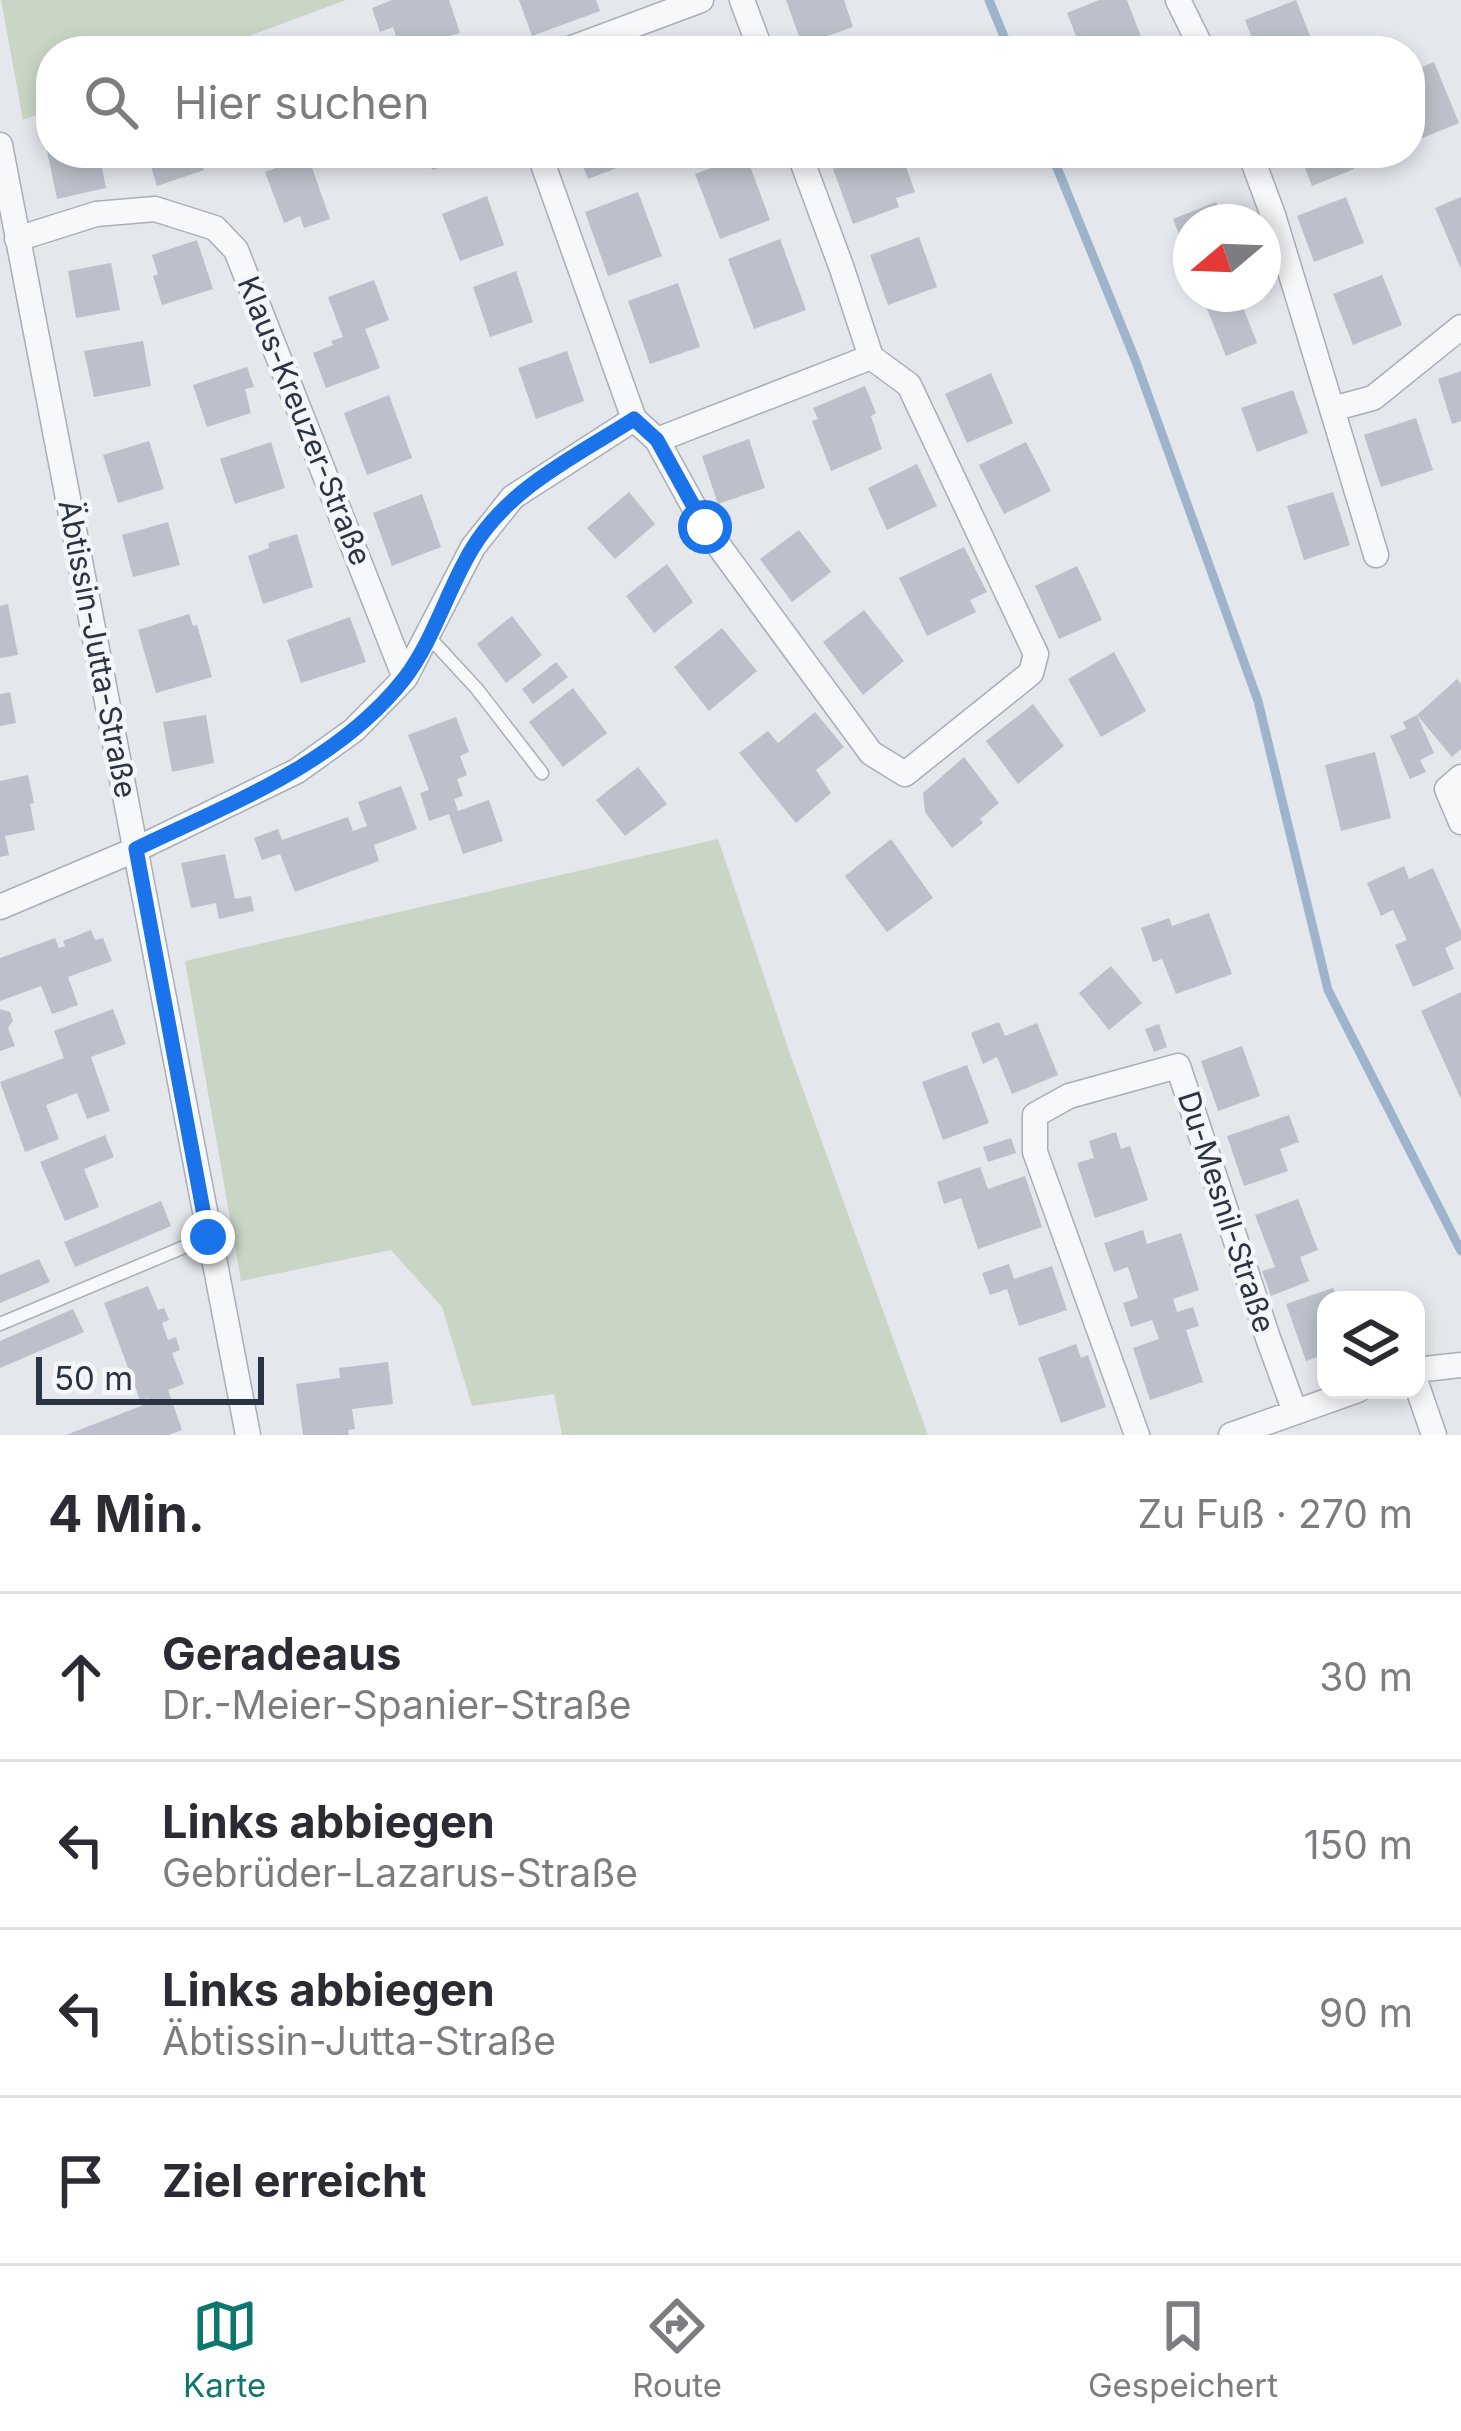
<!DOCTYPE html>
<html lang="de">
<meta charset="utf-8">
<style>
:root{--surface:#fff;--page:#f2f2f3;--text:#2b2b33;--muted:#7c7c81;--line:#e1e1e2;--accent:#0f766e}
body{margin:0;font-family:Inter,sans-serif;background:var(--page);color:var(--text)}
.controls{position:absolute;right:36px;bottom:36px;display:grid;overflow:hidden;border-radius:24px;box-shadow:0 6px 18px #0003}
.controls button{width:108px;height:108px;display:grid;place-items:center;padding:0;border:0;border-bottom:3px solid var(--line);background:var(--surface);color:var(--text);font:60px sans-serif}
.compass{position:absolute;left:1173px;top:204px;width:108px;height:108px;border-radius:50%;background:var(--surface);box-shadow:0 6px 18px #0003;rotate:251deg}
.scale{position:absolute;left:36px;bottom:30px;width:228px;box-sizing:border-box;padding-left:12px;border:6px solid #2b3445;border-top:0;font-size:33px;line-height:42px;white-space:nowrap;color:#2b3445;-webkit-text-stroke:9px #f4f6f9;paint-order:stroke}
.stop{position:absolute;width:36px;height:36px;margin:-27px;border:9px solid #1a73e8;border-radius:50%;background:#fff}
.stop.end{background:#1a73e8;border-color:#fff;box-shadow:0 3px 12px #0008}
.list{margin:0;padding:0;list-style:none}
h2{display:flex;justify-content:space-between;align-items:center;height:156px;margin:0;padding:0 48px;font-size:51px}
h2 small{font-size:39px;font-weight:400;color:var(--muted)}
.list li{display:grid;grid-template-columns:78px 1fr auto;gap:36px;align-items:center;box-sizing:border-box;height:168px;padding:0 48px;border-top:3px solid var(--line)}
.list b{display:block;font-size:45px;white-space:nowrap}
.list p{margin:0;font-size:39px;white-space:nowrap;color:var(--muted)}
.list em{font-size:39px;font-style:normal;color:var(--muted)}
.icon{flex:none;width:66px;height:66px;fill:none;stroke:currentColor;stroke-width:2;stroke-linecap:round;stroke-linejoin:round}
.map{position:relative;flex:none;width:1461px;height:1435px;overflow:hidden}
.search{position:absolute;background:var(--surface);box-shadow:0 6px 18px #0003;left:36px;right:36px;top:36px;height:132px;display:flex;align-items:center;gap:30px;box-sizing:border-box;padding:0 42px;border-radius:48px;color:var(--muted);font-size:45px}
.sheet{height:828px;background:var(--surface)}
nav{display:flex;justify-content:space-around;align-items:center;box-sizing:border-box;height:168px;border-top:3px solid var(--line);background:var(--surface);font-size:33px;color:var(--muted)}
nav a{display:grid;justify-items:center;gap:6px}
nav .on{color:var(--accent)}
.map>svg:first-child{display:block}
.green{fill:#c9d6c5}
.lines{fill:none;stroke-linecap:round;stroke-linejoin:round}
.stream{stroke:#9fb4cc;stroke-width:9}
.building{fill:#bbc0ca}
.lane-casing{stroke:#a9aeb7;stroke-width:15}
.street-casing{stroke:#a9aeb7;stroke-width:27}
.lane{stroke:#f7f8fa;stroke-width:12}
.street{stroke:#f7f8fa;stroke-width:24}
.route{stroke:#1a73e8;stroke-width:15}
.labels{text-anchor:middle;stroke-width:9;stroke-linejoin:round;paint-order:stroke}
.street-label{font-size:30px;fill:#2b3445;stroke:#f4f6f9}
</style>
<div class="map">
<svg width="1461" height="1435" viewBox="0 0 1461 1435">
<rect width="100%" height="100%" fill="#e4e7ec"/>
<path class="green" d="M1,0H346L209,51H51V110L23,120Z
M718,839L789,1051L928,1435H562L554,1394L472,1406L442,1307L391,1250L241,1281L185,961Z"/>
<g class="lines">
<path class="stream" d="M989,0L1010,51
M1051,153L1135,359L1258,701L1328,990L1461,1251"/>
</g>
<path class="building" d="M392,0H449L460,33L401,51L393,27L380,32L372,8Z
M519,0H596L600,11L532,36Z
M786,0H844L853,27L802,45Z
M1099,0H1127L1143,42L1120,51H1082L1067,13Z
M1296,0L1316,51H1257L1245,20Z
M1434,62L1459,123L1410,143V72Z
M51,140V153H99L106,188L57,199L45,141Z
M147,153H198L204,170L157,186Z
M426,153H479L480,154L432,170Z
M578,153H632L635,161L588,179Z
M873,153H901L915,192L896,198L899,207L853,224L833,169Z
M1299,153H1347L1354,169L1312,186Z
M746,155L770,220L720,239L695,174Z
M308,156L330,219L304,228L300,216L284,223L265,172Z
M638,192L662,256L608,276L585,212Z
M487,196L504,245L460,261L442,214Z
M1346,197L1364,243L1314,262L1297,216Z
M1461,197V269L1435,208Z
M1216,202L1224,222H1191V265L1173,219Z
M919,237L937,287L888,305L870,255Z
M780,239L806,310L754,329L728,259Z
M197,240L213,289L162,305L153,276L158,274L152,255Z
M111,263L120,310L76,318L68,271Z
M516,271L533,322L490,337L473,287Z
M1382,275L1402,325L1353,345L1333,294Z
M374,280L389,320L365,329L380,368L326,388L313,353L333,345L331,341L343,337L328,297Z
M678,283L700,347L650,364L628,301Z
M1201,294H1238L1257,343L1226,356Z
M143,341L151,386L94,397L84,351Z
M567,351L584,401L536,419L518,368Z
M247,367L254,387L245,389L251,413L207,427L193,385Z
M1461,371V421L1452,424L1438,379Z
M991,373L1013,423L967,443L945,394Z
M865,386L876,413L871,416L882,449L831,471L812,421L818,419L813,408Z
M1293,390L1308,433L1257,452L1241,408Z
M389,395L412,458L367,475L344,413Z
M1416,418L1433,470L1381,487L1364,435Z
M749,439L765,488L718,504L702,456Z
M149,441L164,489L118,503L103,455Z
M271,442L285,488L235,504L220,459Z
M1026,442L1051,491L1004,514L979,465Z
M917,464L937,506L887,530L868,488Z
M629,492L655,524L615,559L587,528Z
M1333,492L1350,545L1304,560L1287,506Z
M422,494L441,547L392,566L373,513Z
M168,522L180,565L133,577L122,535Z
M799,530L831,572L792,602L760,559Z
M297,534L313,587L263,604L248,556L269,548L268,543Z
M964,547L987,592L970,600L976,612L927,636L899,578Z
M667,564L693,602L654,633L626,596Z
M1077,566L1102,620L1059,639L1035,586Z
M8,604L18,655L0,658V606Z
M864,610L904,661L863,695L823,642Z
M189,614L193,626L197,625L212,677L156,693L138,630Z
M512,616L542,655L506,683L477,644Z
M350,617L366,662L301,683L287,640Z
M722,628L757,671L709,711L674,667Z
M1114,652L1146,711L1101,737L1068,679Z
M556,662L568,677L533,704L522,689Z
M1457,679L1461,684V749L1452,757L1417,715L1434,753L1420,760L1426,772L1410,779L1390,736L1406,729L1403,722L1417,715Z
M573,688L607,733L563,767L529,722Z
M10,692L16,723L0,726V694Z
M1033,704L1064,746L1018,784L986,741Z
M815,712L844,747L816,770L831,793L796,823L739,753L768,731L778,743Z
M206,715L214,763L172,772L163,722Z
M456,717L469,752L460,756L467,775L457,779L463,796L454,799L458,811L489,800L503,841L463,854L449,814L429,821L420,793L429,790L408,735Z
M1375,752L1391,818L1341,831L1325,765Z
M964,757L999,803L980,819L983,823L952,848L925,812L923,793Z
M638,767L667,804L625,836L596,800Z
M28,775L34,803L30,804L35,830L5,836L9,855L0,857V781Z
M401,786L417,829L374,845L379,861L295,892L280,854L262,860L254,838L278,829L282,840L348,817L353,831L367,826L358,802Z
M891,839L933,898L887,932L845,876Z
M225,854L235,899L251,896L254,911L219,919L216,903L191,908L181,863Z
M1404,866L1409,879L1433,868L1461,931V940L1445,948L1454,969L1413,987L1395,945L1407,940L1393,910L1381,916L1367,883Z
M1209,913L1232,974L1176,994L1162,959L1153,962L1141,928L1169,918L1172,926Z
M91,930L95,940L103,938L112,961L68,977L78,1005L52,1014L41,986L0,1001V958L55,938L59,948L65,946L63,941Z
M1111,966L1142,1003L1109,1030L1079,993Z
M1461,992V1099L1421,1011Z
M0,1009L10,1012L13,1021L8,1028L15,1046L0,1051Z
M113,1009L126,1044L91,1057L110,1111L87,1119L77,1093L46,1105L59,1139L25,1152L0,1082L64,1058L54,1031Z
M999,1022L1005,1036L1037,1023L1058,1075L1012,1094L997,1057L983,1064L971,1033Z
M1159,1024L1167,1047L1154,1052L1145,1029Z
M1242,1046L1260,1096L1218,1111L1201,1061Z
M967,1065L989,1123L943,1140L922,1082Z
M1289,1115L1299,1142L1280,1149L1288,1171L1244,1186L1227,1136Z
M1116,1132L1121,1149L1130,1146L1148,1200L1095,1218L1077,1163L1094,1158L1089,1141Z
M105,1135L114,1157L84,1169L99,1207L65,1221L40,1162Z
M1011,1138L1016,1153L988,1162L983,1147Z
M980,1167L988,1189L1025,1176L1042,1227L978,1249L961,1198L944,1204L937,1182Z
M1298,1199L1318,1250L1300,1257L1309,1281L1271,1296L1262,1271L1275,1267L1255,1215Z
M161,1201L171,1226L75,1267L64,1242Z
M1143,1230L1147,1244L1181,1233L1199,1290L1173,1299L1177,1312L1193,1307L1199,1326L1186,1330L1203,1382L1150,1400L1133,1348L1159,1339L1152,1320L1131,1327L1123,1303L1138,1298L1128,1267L1114,1272L1104,1243Z
M39,1259L50,1282L0,1303V1275Z
M1009,1264L1014,1279L1052,1266L1067,1310L1019,1326L1007,1289L990,1295L982,1273Z
M148,1286L158,1310L164,1308L169,1320L162,1323L168,1340L176,1337L180,1350L172,1353L184,1384L168,1390L182,1430L169,1435H66L149,1403L148,1398L140,1400L104,1303Z
M1333,1288L1337,1300H1326V1354L1306,1361L1286,1304Z
M73,1309L84,1332L0,1368V1341Z
M1076,1344L1081,1358L1088,1355L1106,1407L1061,1423L1038,1358Z
M388,1362L393,1404L352,1409L355,1429L348,1430L349,1435H303L296,1384L340,1378L339,1368Z"/>
<g class="lines">
<g class="lane-casing">
<path id="lane" d="M428,636L477,689L542,773
M0,1324L208,1237"/>
</g>
<g class="street-casing">
<path id="street" d="M742,0L761,51
M1178,0L1203,51
M564,51L701,0
M0,145L248,1435
M539,153L634,419
M799,153L841,266L871,357
M1250,153L1273,215L1332,409L1373,398L1461,327
M17,239L96,214L155,209L215,228L236,250L405,678
M1332,409L1376,555
M657,440L705,527L871,753L905,774L1031,673L1036,654L909,385L871,357
M1461,777L1447,789L1461,822
M0,907L137,849L297,771L354,730L405,678L473,547L513,497L634,419L657,440L871,357
M1416,1370L1461,1365
M1416,1383L1434,1435
M1137,1435L1035,1152V1115L1069,1096L1178,1066L1268,1338L1295,1412
M1231,1435L1358,1390"/>
</g>
<use href="#lane" class="lane"/>
<use href="#street" class="street"/>
</g>
<g class="lines">
<path class="route" d="M208,1237L136,849C231,803 337,764 404,679C434,640 447,590 472,549C508,488 576,456 634,419L657,440L705,527"/>
</g>
<g class="labels">
<g class="street-label">
<text transform="translate(304 421) rotate(68)" y="10">Klaus-Kreuzer-Straße</text>
<text transform="translate(97 649) rotate(79)" y="10">Äbtissin-Jutta-Straße</text>
<text transform="translate(1226 1212) rotate(72)" y="10">Du-Mesnil-Straße</text>
</g>
</g>
</svg>
<div class="controls">
<button><svg class="icon" aria-label="layers" viewBox="0 0 24 24"><path d="M12 4l9 5-9 5-9-5zM3 14l9 5 9-5"/></svg></button>
</div>
<svg class="compass" viewBox="-18 -18 36 36"><path d="M0-13l5 13h-10z" fill="#e53935"/><path d="M0 13l5-13h-10z" fill="#7c7c81"/></svg>
<div class="scale">50 m</div>
<div class="stop" style="left:705px;top:527px"></div>
<div class="stop end" style="left:208px;top:1237px"></div>
<div class="search"><svg class="icon" aria-label="search" viewBox="0 0 24 24"><circle cx="10" cy="10" r="6"/><path d="M15 15l6 6"/></svg>Hier suchen</div>
</div>
<section class="sheet">
<h2>4 Min.<small>Zu Fuß · 270 m</small></h2>
<ul class="list">
<li><svg class="icon" aria-label="ahead" viewBox="0 0 24 24"><path d="M12 20V5M6 11l6-6 6 6"/></svg><div><b>Geradeaus</b><p>Dr.-Meier-Spanier-Straße</p></div><em>30 m</em></li>
<li><svg class="icon" aria-label="left" viewBox="0 0 24 24"><path d="M17 20v-9H6M10 6l-5 5 5 5"/></svg><div><b>Links abbiegen</b><p>Gebrüder-Lazarus-Straße</p></div><em>150 m</em></li>
<li><svg class="icon" aria-label="left" viewBox="0 0 24 24"><path d="M17 20v-9H6M10 6l-5 5 5 5"/></svg><div><b>Links abbiegen</b><p>Äbtissin-Jutta-Straße</p></div><em>90 m</em></li>
<li><svg class="icon" aria-label="arrive" viewBox="0 0 24 24"><path d="M6 21V4h12l-3 4 3 4H6"/></svg><div><b>Ziel erreicht</b></div></li>
</ul>
</section>
<nav>
<a class="on"><svg class="icon" aria-label="map" viewBox="0 0 24 24"><path d="M3 6l6-2 6 2 6-2v14l-6 2-6-2-6 2zM9 4v14M15 6v14"/></svg>Karte</a>
<a><svg class="icon" aria-label="directions" viewBox="0 0 24 24"><path d="M12 3l9 9-9 9-9-9zM9 14v-3h6M13 9l2 2-2 2"/></svg>Route</a>
<a><svg class="icon" aria-label="saved" viewBox="0 0 24 24"><path d="M7 4h10v16l-5-4-5 4z"/></svg>Gespeichert</a>
</nav>
